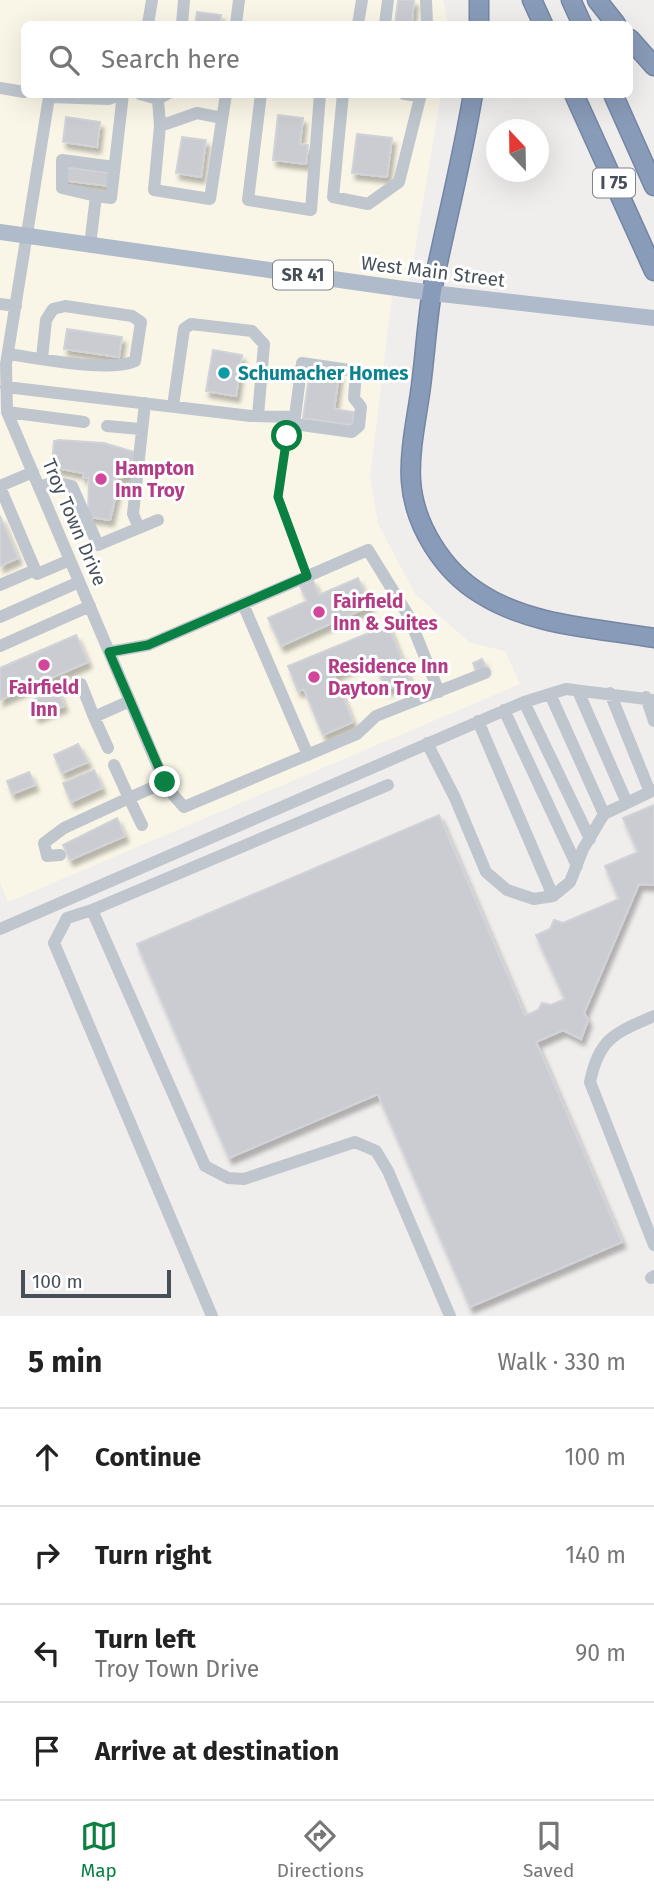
<!DOCTYPE html>
<meta charset="utf-8">
<style>
:root{--surface:#fff;--page:#f6f6f6;--text:#222;--muted:#767676;--line:#e0e0e0;--accent:#0b8043}
body{margin:0;font-family:"Fira Sans",sans-serif;background:var(--page);color:var(--text)}
.compass{position:absolute;left:486px;top:119px;width:63px;height:63px;border-radius:50%;background:var(--surface);box-shadow:0 7px 28px #0002;rotate:338deg}
.scale{position:absolute;left:21px;bottom:18px;width:150px;box-sizing:border-box;padding-left:7px;border:4px solid #474f59;border-top:0;font-size:19px;line-height:24px;white-space:nowrap;color:#474f59;-webkit-text-stroke:5px #fff;paint-order:stroke}
.stop{position:absolute;width:21px;height:21px;margin:-16px;border:5px solid #0b8043;border-radius:50%;background:#fff}
.stop.end{background:#0b8043;border-color:#fff;box-shadow:0 2px 7px #0008}
.list{margin:0;padding:0;list-style:none}
h2{display:flex;justify-content:space-between;align-items:center;height:91px;margin:0;padding:0 28px;font-size:30px}
h2 small{font-size:23px;font-weight:400;color:var(--muted)}
.list li{display:grid;grid-template-columns:46px 1fr auto;gap:21px;align-items:center;box-sizing:border-box;height:98px;padding:0 28px;border-top:2px solid var(--line)}
.list b{display:block;font-size:26px;white-space:nowrap}
.list p{margin:0;font-size:23px;white-space:nowrap;color:var(--muted)}
.list em{font-size:23px;font-style:normal;color:var(--muted)}
.icon{flex:none;width:38px;height:38px;fill:none;stroke:currentColor;stroke-width:2;stroke-linecap:round;stroke-linejoin:round}
.map{position:relative;flex:none;width:654px;height:1316px;overflow:hidden}
.search{position:absolute;background:var(--surface);box-shadow:0 7px 28px #0002;left:21px;right:21px;top:21px;height:77px;display:flex;align-items:center;gap:18px;box-sizing:border-box;padding:0 24px;border-radius:10px;color:var(--muted);font-size:26px}
.sheet{height:483px;background:var(--surface)}
nav{display:flex;justify-content:space-around;align-items:center;box-sizing:border-box;height:98px;border-top:2px solid var(--line);background:var(--surface);font-size:19px;color:var(--muted)}
nav a{display:grid;justify-items:center;gap:4px}
nav .on{color:var(--accent)}
.map>svg:first-child{display:block}
.commercial{fill:#faf6e7}
.building{fill:#caccd1;stroke:#d1d3d8;stroke-width:2;filter:url(#shadow)}
.lines{fill:none;stroke-linecap:round;stroke-linejoin:round}
.highway-casing{stroke:#7486a4;stroke-width:21}
.path{stroke:#79c6a7;stroke-width:2;stroke-dasharray:5 3.5;stroke-linecap:butt}
.minor{stroke:#bfc6ce;stroke-width:12}
.major{stroke:#afbaca;stroke-width:16}
.highway{stroke:#889bb8;stroke-width:18}
.route{stroke:#0b8043;stroke-width:9}
.culture-dot{fill:#0f9aa8;stroke:#fff;stroke-width:2.5}
.hotel-dot{fill:#d1479c;stroke:#fff;stroke-width:2.5}
.labels{text-anchor:middle;stroke-width:6;stroke-linejoin:round;paint-order:stroke}
.shield{fill:#fff;stroke:#7e848b;stroke-width:2}
.shield-label{font-size:18px;font-weight:bold;fill:#474f59}
.street-label{font-size:19px;fill:#474f59;stroke:#fff}
.culture-label{font-size:19px;font-weight:bold;fill:#0d838f;stroke:#fff;text-anchor:start}
.hotel-label{font-size:19px;font-weight:bold;fill:#b23c85;stroke:#fff;text-anchor:start}
</style>
<div class="map">
<svg width="654" height="1316" viewBox="0 0 654 1316">
<defs>
<filter id="shadow"><feDropShadow dx="3.5" dy="6" stdDeviation="2" flood-color="#0004"/></filter>
</defs>
<rect width="100%" height="100%" fill="#f0eded"/>
<path class="commercial" d="M0,0H443L448,24H24V94L441,95L408,290L393,288L370,477L378,524L415,594L470,643L505,651L520,684L8,902L0,882Z"/>
<path class="building" d="M398,0H414L412,21L417,24H395Z
M197,12L221,15L220,24H195Z
M278,115L303,118L300,144L308,145L306,164L273,160Z
M66,117L100,122L97,147L63,142Z
M357,134L392,138L387,177L352,173Z
M182,137L206,140L201,177L176,173Z
M63,167L111,173L109,186L61,180Z
M67,329L122,337L119,357L64,349Z
M213,350L242,355L236,396L206,391Z
M310,370L339,374L334,409L354,412L352,425L303,418Z
M59,440L104,443L134,452L131,475L111,480L119,482L110,520L88,517L89,478H83V473L56,468V465L52,464L54,441Z
M0,516L18,558L0,566Z
M358,578L370,606L281,646L268,618L307,601L300,586L313,580L319,595Z
M388,625L410,680L386,690L373,658L334,675L353,722L323,735L304,689L298,691L288,666Z
M76,635L88,662L0,700V668Z
M482,659L486,667L476,671L473,663Z
M58,690L64,706L36,717L30,701Z
M78,744L88,762L62,773L54,755Z
M94,770L102,788L71,802L63,783Z
M29,772L35,785L12,794L7,781Z
M654,805V885L639,884L584,1013L588,1020L581,1039L563,1030L536,1042L622,1242L470,1307L378,1094L229,1158L137,944L439,815L525,1016L538,1010L542,1003L551,1005L565,999L536,935L550,929L554,920L563,923L619,899L605,866L638,852L623,818Z
M117,818L125,836L70,860L63,845Z"/>
<g class="lines">
<g class="highway-casing">
<path id="highway" d="M479,0V24
M532,0L543,24
M571,0L582,24
M597,0L616,24
M630,39L654,66
M473,94C462,161 445,226 432,291C427,322 425,355 421,386C417,417 409,450 411,481C414,525 443,571 481,594C531,626 597,628 654,638
M574,94L654,271
M613,94L654,186"/>
</g>
<path class="path" d="M286,433L278,497L303,565"/>
<path class="minor" d="M426,0L427,24
M148,24L152,0
M182,24L184,0
M236,24L239,0
M358,24L362,0
M385,24L388,0
M0,88L24,92
M121,94L109,99L49,97L6,364L7,412L167,788L184,807L357,734L376,716L485,673
M140,94L158,99L167,94
M261,94L248,200L311,210L320,94
M343,94L333,197L368,204L399,182L421,94
M404,94L420,96
M158,99L160,126L154,190L210,199L226,94
M160,126L197,113L222,118
M96,196L62,188V160L114,167
M90,245L96,196L111,198L123,94
M0,304L16,306
M8,354C38,358 109,373 135,361L141,322L132,316L65,306L53,309L46,320L42,358
M302,363L356,371L354,398L361,407L359,426L352,432L294,424Z
M6,387L251,416L294,417
M173,406L184,329L191,324L252,331L264,344L258,416
M7,412L84,422
M107,426L140,429
M0,486L33,472
M0,487L37,574L70,560
M39,487L55,482L72,486L98,545L158,520
M139,528L133,514L145,403
M0,585L35,570
M243,604L308,755
M0,617L79,582
M0,646L90,606
M109,652L148,645L368,550L408,615L439,692
M81,684L94,717L130,701
M578,691L627,803
M610,693L650,792
M550,694L604,814
M646,697L654,721
M524,702L590,839
M504,710L577,866
M94,717L108,748
M478,721L553,896
M427,743L455,798L486,872L507,890L534,899L553,896L570,882L583,849L604,814L654,790
M114,765L129,798L165,782
M388,785L92,910L205,1166L228,1178L244,1179L355,1142L376,1151L388,1171L450,1316
M60,855L47,856L44,843L64,828L129,798L142,825
M92,910L67,918L54,943L212,1316
M0,929L524,702L566,689L654,700
M654,1016C615,1033 599,1038 590,1082L654,1245
M651,1278L654,1276"/>
<path class="major" d="M0,232L432,293L654,318"/>
<use href="#highway" class="highway"/>
</g>
<g class="lines">
<path class="route" d="M165,782L109,652L148,645L307,576L278,497L287,436"/>
</g>
<circle class="culture-dot" cx="224" cy="373" r="7"/>
<g class="hotel-dot">
<circle cx="101" cy="479" r="7"/>
<circle cx="319" cy="612" r="7"/>
<circle cx="44" cy="665" r="7"/>
<circle cx="314" cy="677" r="7"/>
</g>
<g class="labels">
<g class="shield">
<rect x="593" y="168.5" width="42" height="29" rx="5"/>
<rect x="273" y="260.5" width="60" height="29" rx="5"/>
</g>
<g class="shield-label">
<text x="614" y="189">I 75</text>
<text x="303" y="281">SR 41</text>
</g>
<g class="street-label">
<text transform="translate(433 271) rotate(7)" y="7">West Main Street</text>
<text transform="translate(75 522) rotate(67)" y="7">Troy Town Drive</text>
</g>
<g class="culture-label">
<text x="238" y="380">Schumacher Homes</text>
</g>
<g class="hotel-label">
<text x="115" y="475">Hampton<tspan x="115" dy="22">Inn Troy</tspan></text>
<text x="333" y="608">Fairfield<tspan x="333" dy="22">Inn &amp; Suites</tspan></text>
<text x="328" y="673">Residence Inn<tspan x="328" dy="22">Dayton Troy</tspan></text>
<text x="44" y="694" text-anchor="middle">Fairfield<tspan x="44" dy="22">Inn</tspan></text>
</g>
</g>
</svg>
<svg class="compass" viewBox="-18 -18 36 36"><path d="M0-13l5 13h-10z" fill="#e53935"/><path d="M0 13l5-13h-10z" fill="#767676"/></svg>
<div class="scale">100 m</div>
<div class="stop" style="left:287px;top:436px"></div>
<div class="stop end" style="left:165px;top:782px"></div>
<div class="search"><svg class="icon" aria-label="search" viewBox="0 0 24 24"><circle cx="10" cy="10" r="6"/><path d="M15 15l6 6"/></svg>Search here</div>
</div>
<section class="sheet">
<h2>5 min<small>Walk · 330 m</small></h2>
<ul class="list">
<li><svg class="icon" aria-label="ahead" viewBox="0 0 24 24"><path d="M12 20V5M6 11l6-6 6 6"/></svg><div><b>Continue</b></div><em>100 m</em></li>
<li><svg class="icon" aria-label="right" viewBox="0 0 24 24"><path d="M7 20v-9h11M14 6l5 5-5 5"/></svg><div><b>Turn right</b></div><em>140 m</em></li>
<li><svg class="icon" aria-label="left" viewBox="0 0 24 24"><path d="M17 20v-9H6M10 6l-5 5 5 5"/></svg><div><b>Turn left</b><p>Troy Town Drive</p></div><em>90 m</em></li>
<li><svg class="icon" aria-label="arrive" viewBox="0 0 24 24"><path d="M6 21V4h12l-3 4 3 4H6"/></svg><div><b>Arrive at destination</b></div></li>
</ul>
</section>
<nav>
<a class="on"><svg class="icon" aria-label="map" viewBox="0 0 24 24"><path d="M3 6l6-2 6 2 6-2v14l-6 2-6-2-6 2zM9 4v14M15 6v14"/></svg>Map</a>
<a><svg class="icon" aria-label="directions" viewBox="0 0 24 24"><path d="M12 3l9 9-9 9-9-9zM9 14v-3h6M13 9l2 2-2 2"/></svg>Directions</a>
<a><svg class="icon" aria-label="saved" viewBox="0 0 24 24"><path d="M7 4h10v16l-5-4-5 4z"/></svg>Saved</a>
</nav>
